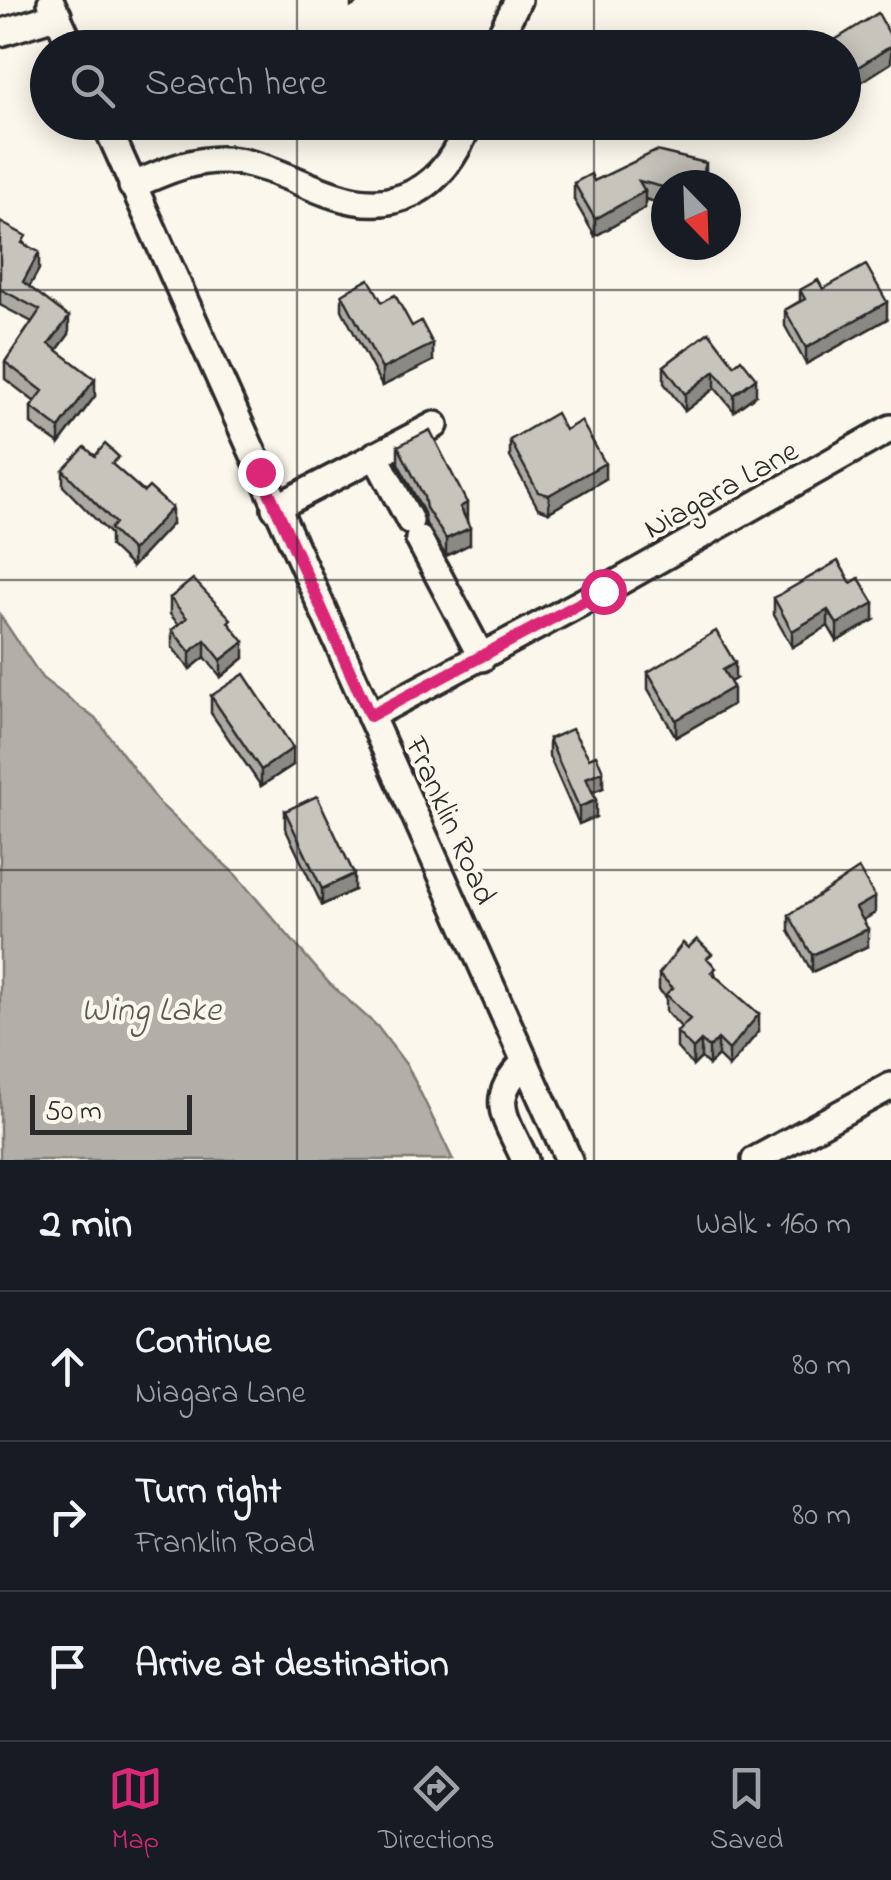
<!DOCTYPE html>
<meta charset="utf-8">
<style>
:root{--surface:#171b24;--page:#20242c;--text:#f1f3f6;--muted:#9ea1a6;--line:#363941;--accent:#db2777}
body{margin:0;font-family:"Indie Flower",sans-serif;background:var(--page);color:var(--text)}
.compass{position:absolute;left:651px;top:170px;width:90px;height:90px;border-radius:50%;background:var(--surface);box-shadow:0 5px 25px #0003;rotate:157deg}
.scale{position:absolute;left:30px;bottom:25px;width:162px;box-sizing:border-box;padding-left:10px;border:5px solid #2b2b2b;border-top:0;font-size:28px;line-height:35px;white-space:nowrap;color:#2b2b2b;-webkit-text-stroke:8px #fbf7ec;paint-order:stroke}
.stop{position:absolute;width:30px;height:30px;margin:-22px;border:8px solid #db2777;border-radius:50%;background:#fff}
.stop.end{background:#db2777;border-color:#fff;box-shadow:0 2px 10px #0008}
.list{margin:0;padding:0;list-style:none}
h2{display:flex;justify-content:space-between;align-items:center;height:130px;margin:0;padding:0 40px;font-size:42px}
h2 small{font-size:32px;font-weight:400;color:var(--muted)}
.list li{display:grid;grid-template-columns:65px 1fr auto;gap:30px;align-items:center;box-sizing:border-box;height:150px;padding:0 40px;border-top:2px solid var(--line)}
.list b{display:block;font-size:38px;white-space:nowrap}
.list p{margin:0;font-size:32px;white-space:nowrap;color:var(--muted)}
.list em{font-size:32px;font-style:normal;color:var(--muted)}
.icon{flex:none;width:55px;height:55px;fill:none;stroke:currentColor;stroke-width:2;stroke-linecap:round;stroke-linejoin:round}
.map{position:relative;flex:none;width:891px;height:1160px;overflow:hidden}
.search{position:absolute;background:var(--surface);box-shadow:0 5px 25px #0003;left:30px;right:30px;top:30px;height:110px;display:flex;align-items:center;gap:25px;box-sizing:border-box;padding:0 35px;border-radius:55px;color:var(--muted);font-size:38px}
.sheet{height:580px;background:var(--surface)}
nav{display:flex;justify-content:space-around;align-items:center;box-sizing:border-box;height:140px;border-top:2px solid var(--line);background:var(--surface);font-size:28px;color:var(--muted)}
nav a{display:grid;justify-items:center;gap:5px}
nav .on{color:var(--accent)}
.map>svg:first-child{display:block}
.water{fill:#b1afa7;stroke:#7b7a75;stroke-width:2.5}
.lines{fill:none;stroke-linecap:round;stroke-linejoin:round}
.minor-casing{stroke:#2b2b2b;stroke-width:32}
.minor{stroke:#fbf7ec;stroke-width:25}
.wall{fill:#aba9a2;stroke:#2b2b2b;stroke-width:2.5}
.shaded-wall{fill:#8b8984;stroke:#2b2b2b;stroke-width:2.5}
.building{fill:#c7c4bc;stroke:#2b2b2b;stroke-width:2.5}
.route{stroke:#db2777;stroke-width:12}
.grid{fill:none;stroke:#2b2b2b;stroke-width:2.5;stroke-opacity:0.55}
.labels{text-anchor:middle;stroke-width:8;stroke-linejoin:round;paint-order:stroke}
.street-label{font-size:32px;fill:#2b2b2b;stroke:#fbf7ec}
.water-label{font-size:35px;font-style:italic;fill:#5a5956;stroke:#fbf7ec}
</style>
<div class="map">
<svg width="891" height="1160" viewBox="0 0 891 1160">
<rect width="100%" height="100%" fill="#fbf7ec"/>
<filter id="ink" filterUnits="userSpaceOnUse"><feTurbulence type="fractalNoise" baseFrequency=".01" numOctaves="2"/><feDisplacementMap in="SourceGraphic" scale="20" xChannelSelector="R" yChannelSelector="G"/><feConvolveMatrix kernelMatrix="1 2 1 2 8 2 1 2 1" color-interpolation-filters="sRGB"/></filter>
<g filter="url(#ink)">
<path class="water" d="M0,615L42,678L98,721L160,804L235,874L329,983L377,1026L408,1067L453,1160H0Z"/>
<g class="lines">
<g class="minor-casing">
<path id="minor" d="M51,2L72,48
M0,33L58,15
M494,48L518,0
M105,122L569,1160
M132,186C165,171 199,156 236,161C296,169 351,224 413,193C442,178 458,152 469,122
M375,455L410,521
M275,508L435,425
M419,539L482,658
M370,716L603,591L891,428
M525,1062C486,1100 506,1117 525,1160
M755,1160L891,1086"/>
</g>
<use href="#minor" class="minor"/>
</g>
<path class="wall" d="M706,180L666,185V205L645,199V208L595,236L574,200V183L594,181Z
M0,222L26,245L39,269L29,287L69,334L57,350L95,396L59,444L31,424V407L35,402L5,379V362L32,322L0,305Z
M823,289L887,319L806,364L785,326V310L800,301V290Z
M342,294L382,302L412,326L433,361L382,386L342,310Z
M709,332L756,395L734,411L715,388L685,411L664,383V366Z
M565,430L605,479L549,512L538,508L510,457V440Z
M398,446L467,520L470,544L446,556L426,524L424,513L398,463Z
M95,456L119,470L172,524L132,567L110,546V534L63,486V470Z
M170,598L231,626L244,658L221,677L205,657L190,669L172,647V630L179,625L170,614Z
M774,598L874,620L837,641L828,626L792,647L774,615Z
M648,672L735,679L730,682L733,704L676,737L648,689Z
M211,696L293,765L261,786L211,713Z
M549,739L603,788L592,792L596,817L579,824L549,756Z
M285,811L354,890L322,905L285,828Z
M875,913L863,920L868,946L812,972L789,931V915Z
M688,948L712,963L716,976L759,1031L729,1067L718,1056L709,1065L701,1058L693,1066L677,1048V1032L681,1027L666,1011V997L659,990V974Z"/>
<path class="shaded-wall" d="M351,0H363L351,7Z
M891,46V63L844,93V76Z
M796,122H811L796,131Z
M706,163V180L704,185H700Z
M645,191V208L595,236V219Z
M39,252V269L23,299V282Z
M887,302V319L806,364V348Z
M69,317V334L49,361V344Z
M433,344V361L382,386V369Z
M715,371V388L685,411V394Z
M756,378V395L734,411V395Z
M95,379V396L59,444V428Z
M605,463V479L549,512V495Z
M467,503V520L460,507Z
M172,508V524L132,567V551Z
M470,528V544L446,556V539Z
M874,603V620L837,641V624Z
M828,610V626L792,647V631Z
M205,640V657L190,669V652Z
M244,642V658L221,677V660Z
M735,663V679L723,686V670Z
M733,687V704L676,737V720Z
M293,748V765L261,786V770Z
M603,771V788L586,795V778Z
M596,800V817L579,824V807Z
M354,874V890L322,905V889Z
M875,897V913L856,924V908Z
M868,929V946L812,972V955Z
M759,1014V1031L729,1067V1050Z
M718,1039V1056L709,1065V1048Z
M701,1041V1058L693,1066V1049Z"/>
<path class="building" d="M878,13L891,37V46L844,76V48H822Z
M656,151L706,163L700,185H666V188L639,181L645,191L595,219L574,183L591,174L594,181Z
M0,222L26,236L22,243L39,252L23,282L69,317L49,344L95,379L59,428L31,407L43,391L5,362L40,310L0,289Z
M866,265L887,302L806,348L785,310L805,299L800,290L818,280L823,289Z
M369,279L382,302L395,295L412,326L421,321L433,344L382,369L342,294Z
M709,332L734,365L741,359L756,378L734,395L715,371L685,394L664,366Z
M556,413L565,430L581,421L605,463L549,495L538,492L510,440Z
M430,430L467,503L460,507L470,528L446,539L426,508L424,497L398,446Z
M105,444L119,457L112,464L144,492L149,487L172,508L132,551L110,529L115,523L63,470L85,447L95,456Z
M838,561L851,583L859,578L874,603L837,624L828,610L792,631L774,598Z
M193,579L231,619L228,622L244,642L221,660L205,640L190,652L172,630L187,618L170,598Z
M716,631L735,663L723,670L733,687L676,720L648,672Z
M244,674L293,748L261,770L211,696Z
M572,729L589,758L596,755L603,771L586,778L596,800L579,807L549,739Z
M317,796L354,874L322,889L285,811Z
M859,869L875,897L856,908L868,929L812,955L789,915Z
M697,939L712,954L707,958L716,968L711,972L759,1014L729,1050L718,1039L709,1048L701,1041L693,1049L677,1032L690,1019L666,994L673,988L659,974L683,943L688,948Z"/>
</g>
<g class="lines" filter="url(#ink)">
<path class="route" d="M260,472L370,716L603,591"/>
</g>
<path class="grid" d="M297,0V48M594,0V48M297,122V1160M594,122V1160M0,290H891M0,580H891M0,870H891"/>
<g class="labels">
<g class="street-label">
<text transform="translate(720 488) rotate(-29)" y="11">Niagara Lane</text>
<text transform="translate(452 820) rotate(66)" y="11">Franklin Road</text>
</g>
<g class="water-label">
<text x="151" y="1020">Wing Lake</text>
</g>
</g>
</svg>
<svg class="compass" viewBox="-18 -18 36 36"><path d="M0-13l5 13h-10z" fill="#e53935"/><path d="M0 13l5-13h-10z" fill="#9ea1a6"/></svg>
<div class="scale">50 m</div>
<div class="stop" style="left:603px;top:591px"></div>
<div class="stop end" style="left:260px;top:472px"></div>
<div class="search"><svg class="icon" aria-label="search" viewBox="0 0 24 24"><circle cx="10" cy="10" r="6"/><path d="M15 15l6 6"/></svg>Search here</div>
</div>
<section class="sheet">
<h2>2 min<small>Walk · 160 m</small></h2>
<ul class="list">
<li><svg class="icon" aria-label="ahead" viewBox="0 0 24 24"><path d="M12 20V5M6 11l6-6 6 6"/></svg><div><b>Continue</b><p>Niagara Lane</p></div><em>80 m</em></li>
<li><svg class="icon" aria-label="right" viewBox="0 0 24 24"><path d="M7 20v-9h11M14 6l5 5-5 5"/></svg><div><b>Turn right</b><p>Franklin Road</p></div><em>80 m</em></li>
<li><svg class="icon" aria-label="arrive" viewBox="0 0 24 24"><path d="M6 21V4h12l-3 4 3 4H6"/></svg><div><b>Arrive at destination</b></div></li>
</ul>
</section>
<nav>
<a class="on"><svg class="icon" aria-label="map" viewBox="0 0 24 24"><path d="M3 6l6-2 6 2 6-2v14l-6 2-6-2-6 2zM9 4v14M15 6v14"/></svg>Map</a>
<a><svg class="icon" aria-label="directions" viewBox="0 0 24 24"><path d="M12 3l9 9-9 9-9-9zM9 14v-3h6M13 9l2 2-2 2"/></svg>Directions</a>
<a><svg class="icon" aria-label="saved" viewBox="0 0 24 24"><path d="M7 4h10v16l-5-4-5 4z"/></svg>Saved</a>
</nav>
